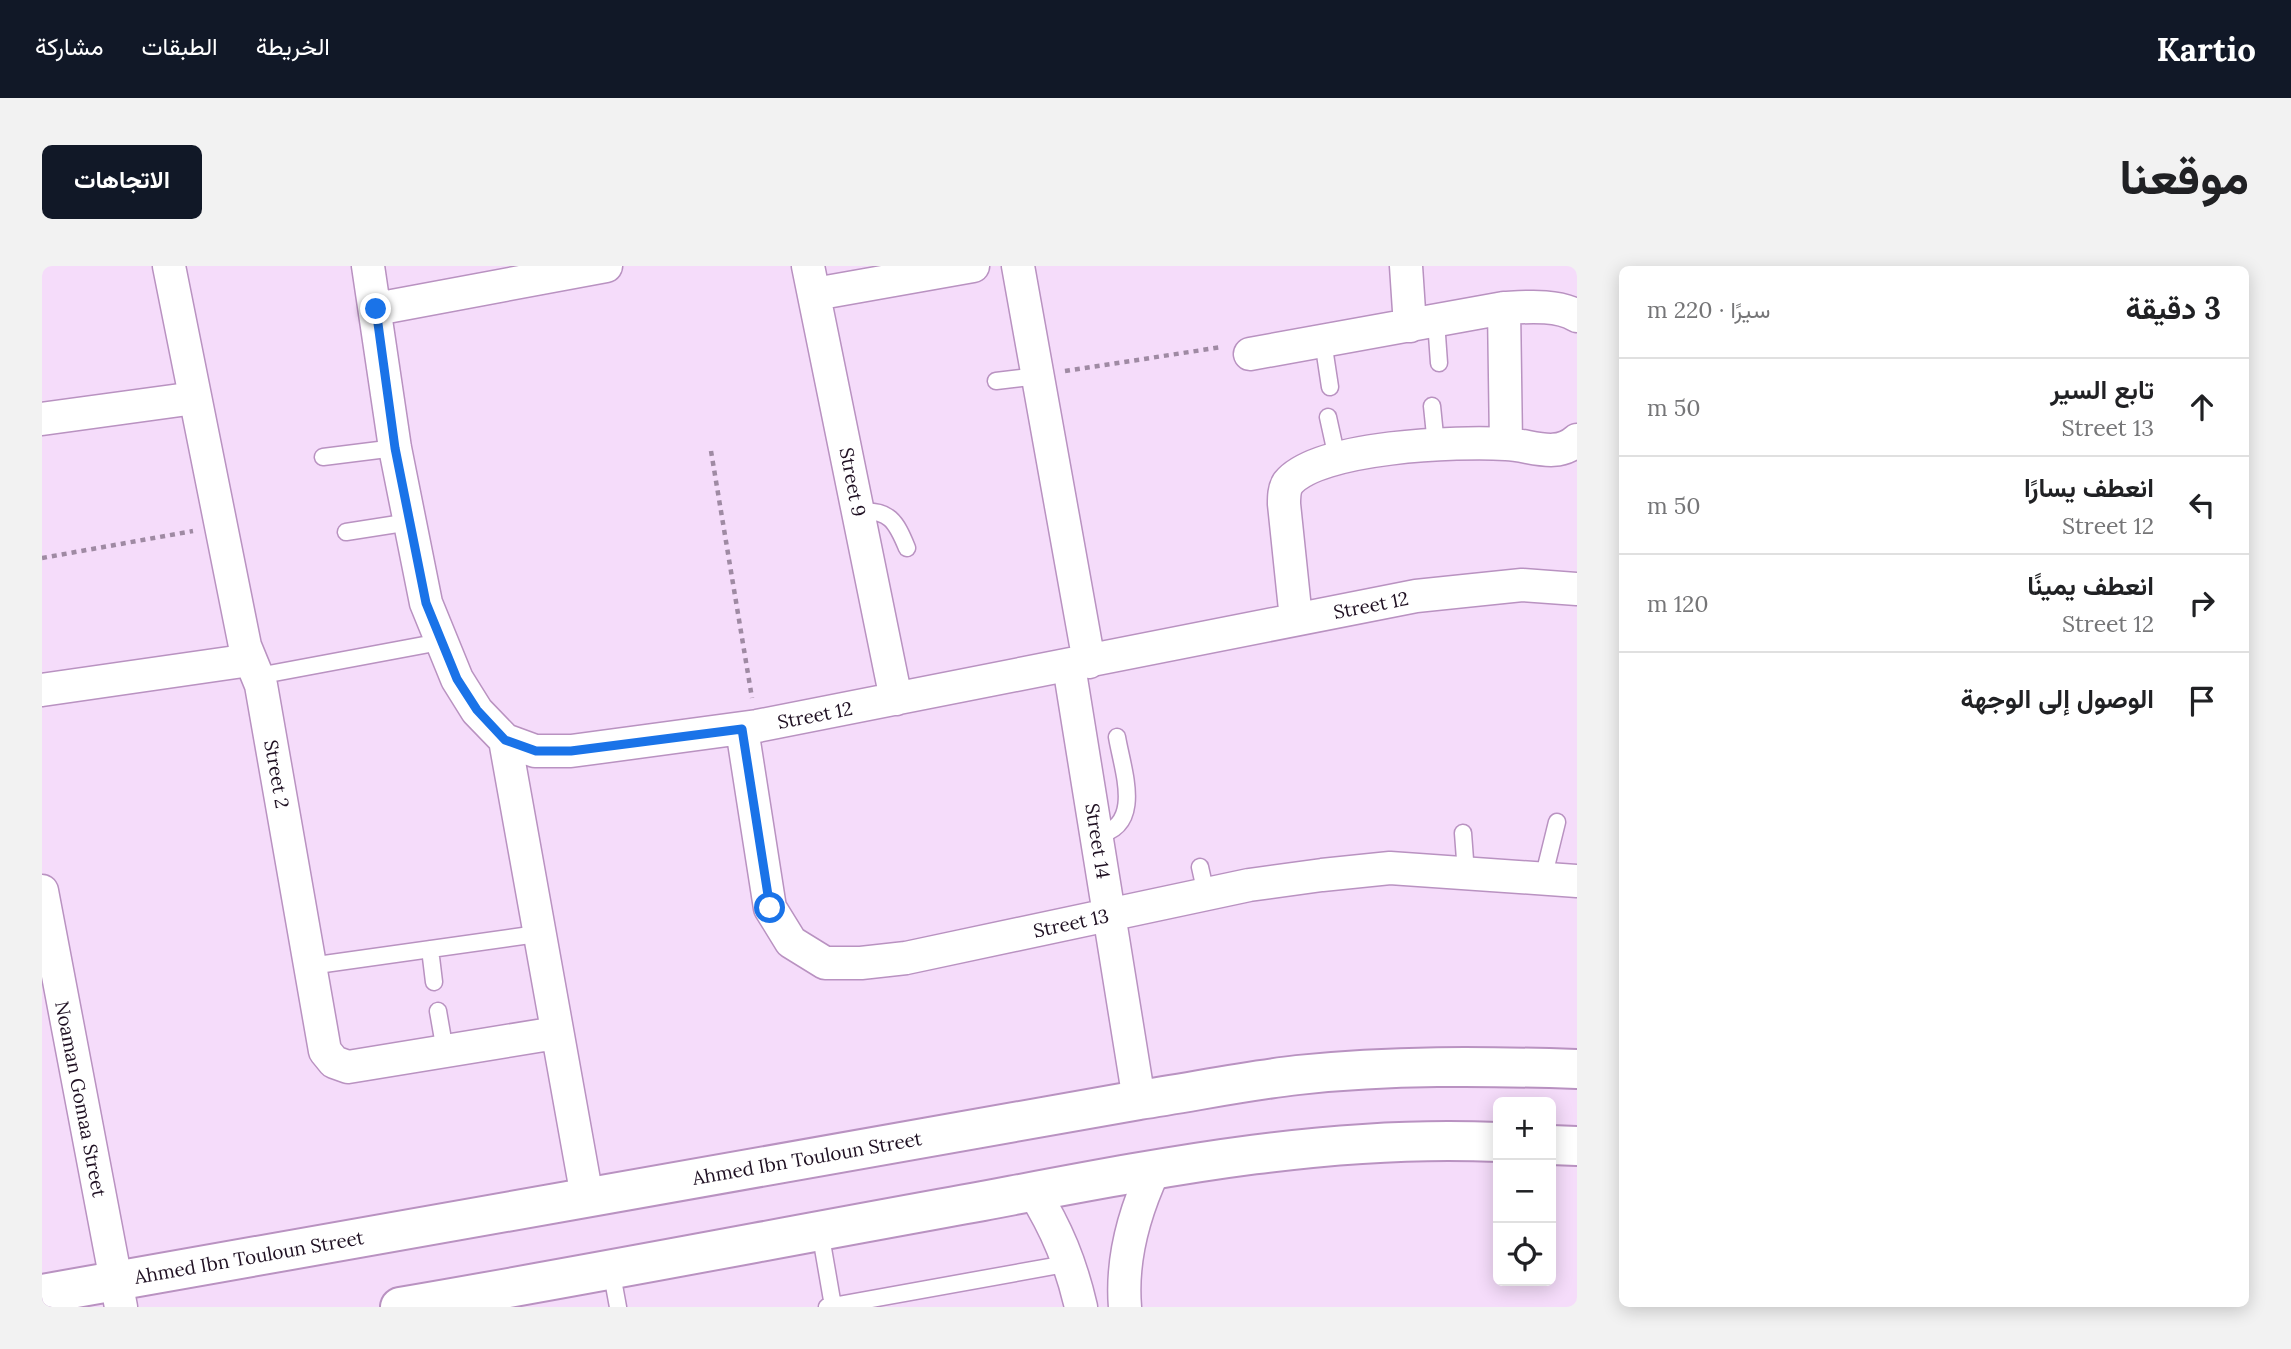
<!DOCTYPE html>
<html lang="ar">
<meta charset="utf-8">
<style>
:root{--surface:#fff;--page:#f2f2f2;--text:#202124;--muted:#757577;--line:#e0e0e0;--accent:#111827}
body{margin:0;font-family:Lora,Vazirmatn,serif;background:var(--page);color:var(--text);direction:rtl}
.controls{position:absolute;right:21px;bottom:21px;display:grid;overflow:hidden;border-radius:10px;box-shadow:0 4px 18px #0003}
.controls button{width:63px;height:63px;display:grid;place-items:center;padding:0;border:0;border-bottom:2px solid var(--line);background:var(--surface);color:var(--text);font:35px sans-serif}
.stop{position:absolute;width:21px;height:21px;margin:-16px;border:5px solid #1a73e8;border-radius:50%;background:#fff}
.stop.end{background:#1a73e8;border-color:#fff;box-shadow:0 2px 7px #0008}
.list{margin:0;padding:0;list-style:none}
h2{display:flex;justify-content:space-between;align-items:center;height:91px;margin:0;padding:0 28px;font-size:30px}
h2 small{font-size:23px;font-weight:400;color:var(--muted)}
.list li{display:grid;grid-template-columns:46px 1fr auto;gap:21px;align-items:center;box-sizing:border-box;height:98px;padding:0 28px;border-top:2px solid var(--line)}
.list b{display:block;font-size:26px;white-space:nowrap}
.list p{margin:0;font-size:23px;white-space:nowrap;color:var(--muted)}
.list em{font-size:23px;font-style:normal;color:var(--muted)}
.icon{flex:none;width:38px;height:38px;fill:none;stroke:currentColor;stroke-width:2;stroke-linecap:round;stroke-linejoin:round}
.map{position:relative;flex:none;width:1535px;height:1041px;overflow:hidden;direction:ltr;border-radius:10px}
header{display:flex;align-items:center;gap:42px;box-sizing:border-box;height:98px;padding:0 35px;background:var(--accent);color:#fff}
header strong{font-size:33px}
nav{display:flex;gap:38px;margin-inline-start:auto;font-size:24px}
.intro{display:flex;align-items:center;justify-content:space-between;box-sizing:border-box;height:168px;padding:0 42px}
h1{margin:0;font-size:49px}
.button{padding:18px 32px;border-radius:10px;background:var(--accent);color:#fff;font-size:24px;font-weight:700}
main{display:flex;gap:42px;padding:0 42px}
aside{flex:1;background:var(--surface);border-radius:10px;box-shadow:0 4px 18px #0003}
.map>svg:first-child{display:block}
.lines{fill:none;stroke-linecap:round;stroke-linejoin:round}
.lane-casing{stroke:#b992c1;stroke-width:19}
.street-casing{stroke:#b992c1;stroke-width:35}
.secondary-casing{stroke:#b992c1;stroke-width:42}
.path{stroke:#9f8aa3;stroke-width:4.5;stroke-dasharray:5 5;stroke-linecap:butt}
.lane{stroke:#fff;stroke-width:16}
.street{stroke:#fff;stroke-width:32}
.secondary{stroke:#fff;stroke-width:38}
.route{stroke:#1a73e8;stroke-width:9}
.labels{text-anchor:middle;stroke-width:6;stroke-linejoin:round;paint-order:stroke}
.street-label{font-size:19px;fill:#1f1022;stroke:#fff}
</style>
<header>
<strong>Kartio</strong>
<nav><a>الخريطة</a><a>الطبقات</a><a>مشاركة</a></nav>
</header>
<div class="intro"><h1>موقعنا</h1><a class="button">الاتجاهات</a></div>
<main>
<aside>
<h2>3 دقيقة<small>سيرًا · 220 m</small></h2>
<ul class="list">
<li><svg class="icon" aria-label="ahead" viewBox="0 0 24 24"><path d="M12 20V5M6 11l6-6 6 6"/></svg><div><b>تابع السير</b><p>Street 13</p></div><em>50 m</em></li>
<li><svg class="icon" aria-label="left" viewBox="0 0 24 24"><path d="M17 20v-9H6M10 6l-5 5 5 5"/></svg><div><b>انعطف يسارًا</b><p>Street 12</p></div><em>50 m</em></li>
<li><svg class="icon" aria-label="right" viewBox="0 0 24 24"><path d="M7 20v-9h11M14 6l5 5-5 5"/></svg><div><b>انعطف يمينًا</b><p>Street 12</p></div><em>120 m</em></li>
<li><svg class="icon" aria-label="arrive" viewBox="0 0 24 24"><path d="M6 21V4h12l-3 4 3 4H6"/></svg><div><b>الوصول إلى الوجهة</b></div></li>
</ul>
</aside>
<div class="map">
<svg width="1535" height="1041" viewBox="0 0 1535 1041">
<rect width="100%" height="100%" fill="#f5dcfa"/>
<g class="lines">
<g class="lane-casing">
<path id="lane" d="M1394,55L1397,97
M1281,75L1288,121
M954,115L996,110
M1390,140L1394,179
M1286,151L1295,192
M281,191L353,182
M817,246C847,243 854,255 865,282
M304,266L368,256
M216,410L398,376
M1421,567L1424,607
M1055,569C1102,560 1081,506 1075,471
M1158,601L1164,628
M1501,613L1515,556
M388,683L392,716
M268,700L495,668
M396,745L403,785
M778,965L791,1040
M569,1003L576,1041
M785,1041L1029,997"/>
</g>
<g class="street-casing">
<path id="street" d="M127,0L203,380L219,419L283,785L292,796L306,801L514,767
M326,0L353,182L384,337L415,413L435,445L463,474L493,485H529L715,460L1374,330L1480,319L1535,323
M766,0L854,433
M976,0L1047,396
M1364,0L1368,60
M773,28L931,0
M1462,42L1464,178
M334,43L564,0
M1208,88L1462,42C1484,41 1516,38 1535,50
M0,153L153,132
M1254,353L1242,238C1242,231 1242,223 1246,217C1276,180 1417,175 1464,178C1489,179 1514,193 1535,174
M1027,400L1097,834
M0,424L208,394
M700,463L728,642L749,676L783,697H819L864,692L1207,619L1280,609L1348,602L1535,615
M463,474L545,931
M0,625L79,1041
M991,925C1015,963 1029,998 1039,1041
M1083,1041C1079,993 1092,947 1112,904"/>
</g>
<g class="secondary-casing">
<path id="secondary" d="M1509,879L1535,880
M0,1028L1097,834C1150,826 1203,815 1256,809C1349,799 1442,800 1535,803
M358,1041C552,1008 746,970 941,935C1111,903 1283,868 1456,876"/>
</g>
<path class="path" d="M1023,105L1180,81
M669,185L710,432
M0,292L151,265"/>
<use href="#lane" class="lane"/>
<use href="#street" class="street"/>
<use href="#secondary" class="secondary"/>
</g>
<g class="lines">
<path class="route" d="M334,43L353,182L384,337L415,413L435,444L463,474L494,485H529L700,463L728,642"/>
</g>
<g class="labels">
<g class="street-label">
<text transform="translate(811 216) rotate(79)" y="7">Street 9</text>
<text transform="translate(1329 339) rotate(-11)" y="7">Street 12</text>
<text transform="translate(773 449) rotate(-11)" y="7">Street 12</text>
<text transform="translate(235 508) rotate(80)" y="7">Street 2</text>
<text transform="translate(1056 575) rotate(81)" y="7">Street 14</text>
<text transform="translate(1029 657) rotate(-12)" y="7">Street 13</text>
<text transform="translate(39 833) rotate(79)" y="7">Noaman Gomaa Street</text>
<text transform="translate(765 892) rotate(-10)" y="7">Ahmed Ibn Touloun Street</text>
<text transform="translate(207 991) rotate(-10)" y="7">Ahmed Ibn Touloun Street</text>
</g>
</g>
</svg>
<div class="controls">
<button>+</button>
<button>−</button>
<button><svg class="icon" aria-label="locate" viewBox="0 0 24 24"><circle cx="12" cy="12" r="6"/><path d="M12 2v4M12 18v4M2 12h4M18 12h4"/></svg></button>
</div>
<div class="stop" style="left:728px;top:642px"></div>
<div class="stop end" style="left:334px;top:43px"></div>
</div>
</main>
